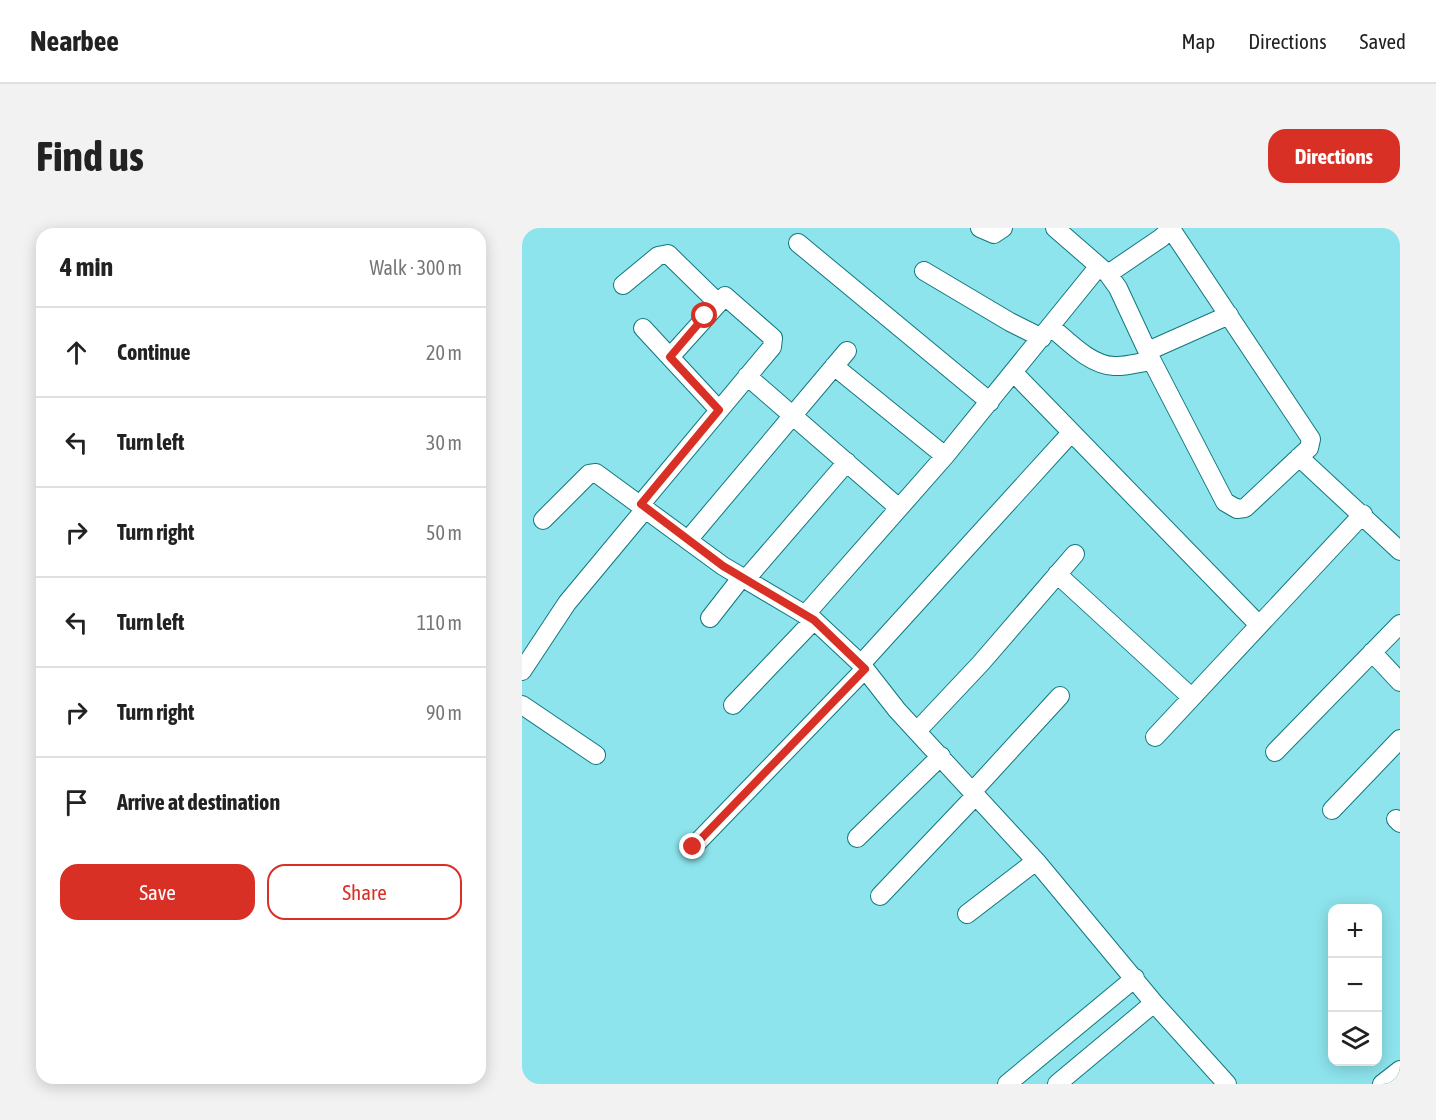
<!DOCTYPE html>
<meta charset="utf-8">
<style>
:root{--surface:#fff;--page:#f2f2f2;--text:#222;--muted:#767676;--line:#e0e0e0;--accent:#d93025}
body{margin:0;font-family:"Asap Condensed",sans-serif;background:var(--page);color:var(--text)}
.controls{position:absolute;right:18px;bottom:18px;display:grid;overflow:hidden;border-radius:12px;box-shadow:0 3px 15px #0003}
.controls button{width:54px;height:54px;display:grid;place-items:center;padding:0;border:0;border-bottom:2px solid var(--line);background:var(--surface);color:var(--text);font:30px sans-serif}
.stop{position:absolute;width:18px;height:18px;margin:-14px;border:4px solid #d93025;border-radius:50%;background:#fff}
.stop.end{background:#d93025;border-color:#fff;box-shadow:0 2px 6px #0008}
.list{margin:0;padding:0;list-style:none}
h2{display:flex;justify-content:space-between;align-items:center;height:78px;margin:0;padding:0 24px;font-size:26px}
h2 small{font-size:20px;font-weight:400;color:var(--muted)}
.list li{display:grid;grid-template-columns:39px 1fr auto;gap:18px;align-items:center;box-sizing:border-box;height:90px;padding:0 24px;border-top:2px solid var(--line)}
.list b{display:block;font-size:22px;white-space:nowrap}
.list em{font-size:20px;font-style:normal;color:var(--muted)}
.actions{display:flex;gap:12px;padding:18px 24px}
.actions a{flex:1;padding:14px 0;border:2px solid var(--accent);border-radius:18px;text-align:center;font-size:21px;color:var(--accent)}
.actions .main{background:var(--accent);color:#fff}
.icon{flex:none;width:33px;height:33px;fill:none;stroke:currentColor;stroke-width:2;stroke-linecap:round;stroke-linejoin:round}
.map{position:relative;flex:none;width:878px;height:856px;overflow:hidden;border-radius:18px}
header{display:flex;align-items:center;gap:36px;box-sizing:border-box;height:84px;padding:0 30px;background:var(--surface);border-bottom:2px solid var(--line)}
header strong{font-size:28px}
nav{display:flex;gap:33px;margin-inline-start:auto;font-size:21px}
.intro{display:flex;align-items:center;justify-content:space-between;box-sizing:border-box;height:144px;padding:0 36px}
h1{margin:0;font-size:42px}
.button{padding:15px 27px;border-radius:18px;background:var(--accent);color:#fff;font-size:21px;font-weight:700}
main{display:flex;gap:36px;padding:0 36px}
aside{flex:1;background:var(--surface);border-radius:18px;box-shadow:0 3px 15px #0003}
.map>svg:first-child{display:block}
.lines{fill:none;stroke-linecap:round;stroke-linejoin:round}
.minor-casing{stroke:#11777f;stroke-width:20}
.minor{stroke:#fff;stroke-width:18}
.rail{stroke:#2d5a5f;stroke-width:4.5;stroke-dasharray:10 10;stroke-linecap:butt}
.route{stroke:#d93025;stroke-width:8}
</style>
<header>
<strong>Nearbee</strong>
<nav><a>Map</a><a>Directions</a><a>Saved</a></nav>
</header>
<div class="intro"><h1>Find us</h1><a class="button">Directions</a></div>
<main>
<aside>
<h2>4 min<small>Walk · 300 m</small></h2>
<ul class="list">
<li><svg class="icon" aria-label="ahead" viewBox="0 0 24 24"><path d="M12 20V5M6 11l6-6 6 6"/></svg><div><b>Continue</b></div><em>20 m</em></li>
<li><svg class="icon" aria-label="left" viewBox="0 0 24 24"><path d="M17 20v-9H6M10 6l-5 5 5 5"/></svg><div><b>Turn left</b></div><em>30 m</em></li>
<li><svg class="icon" aria-label="right" viewBox="0 0 24 24"><path d="M7 20v-9h11M14 6l5 5-5 5"/></svg><div><b>Turn right</b></div><em>50 m</em></li>
<li><svg class="icon" aria-label="left" viewBox="0 0 24 24"><path d="M17 20v-9H6M10 6l-5 5 5 5"/></svg><div><b>Turn left</b></div><em>110 m</em></li>
<li><svg class="icon" aria-label="right" viewBox="0 0 24 24"><path d="M7 20v-9h11M14 6l5 5-5 5"/></svg><div><b>Turn right</b></div><em>90 m</em></li>
<li><svg class="icon" aria-label="arrive" viewBox="0 0 24 24"><path d="M6 21V4h12l-3 4 3 4H6"/></svg><div><b>Arrive at destination</b></div></li>
</ul>
<div class="actions"><a class="main">Save</a><a>Share</a></div>
</aside>
<div class="map">
<svg width="878" height="856" viewBox="0 0 878 856">
<rect width="100%" height="100%" fill="#8de4ec"/>
<g class="lines">
<g class="minor-casing">
<path id="minor" d="M458,0L472,6L481,0
M533,0L586,46L596,60L630,133L703,274L715,281L723,280L787,220L789,211L649,1
M276,15L468,174
M402,43L488,94L520,110
M586,46L639,10L650,0
M101,57L136,28L146,26L195,74
M529,99C547,114 568,137 592,138C604,139 618,134 630,133
M121,100L197,182
M626,123L707,87
M312,138L423,228
M492,145L737,397
M225,148L377,280
M777,229L878,323
M119,276L250,119L251,110L203,68L148,129
M21,292L67,246L74,245L201,338L292,392L339,436L375,482L514,633L632,775L705,856
M166,312L325,123
M535,346L669,469
M224,351L325,234
M283,387L423,228L577,38
M188,390L220,349
M850,424L878,454
M339,436L549,205
M0,443L45,375L124,280
M0,477L74,527
M211,477L292,392
M395,503L459,435L553,326
M633,509L841,286
M753,524L878,396
M451,563L538,468
M810,582L878,511
M874,591L878,595
M335,610L419,528
M171,619L343,441
M358,668L454,567
M445,686L514,633
M485,856L613,750
M535,856L632,775
M860,856L878,842"/>
</g>
<use href="#minor" class="minor"/>
<path class="rail" d="M0,1L2,0"/>
</g>
<g class="lines">
<path class="route" d="M171,619L343,441L292,392L201,338L119,276L197,182L148,129L183,88"/>
</g>
</svg>
<div class="controls">
<button>+</button>
<button>−</button>
<button><svg class="icon" aria-label="layers" viewBox="0 0 24 24"><path d="M12 4l9 5-9 5-9-5zM3 14l9 5 9-5"/></svg></button>
</div>
<div class="stop" style="left:183px;top:88px"></div>
<div class="stop end" style="left:171px;top:619px"></div>
</div>
</main>
